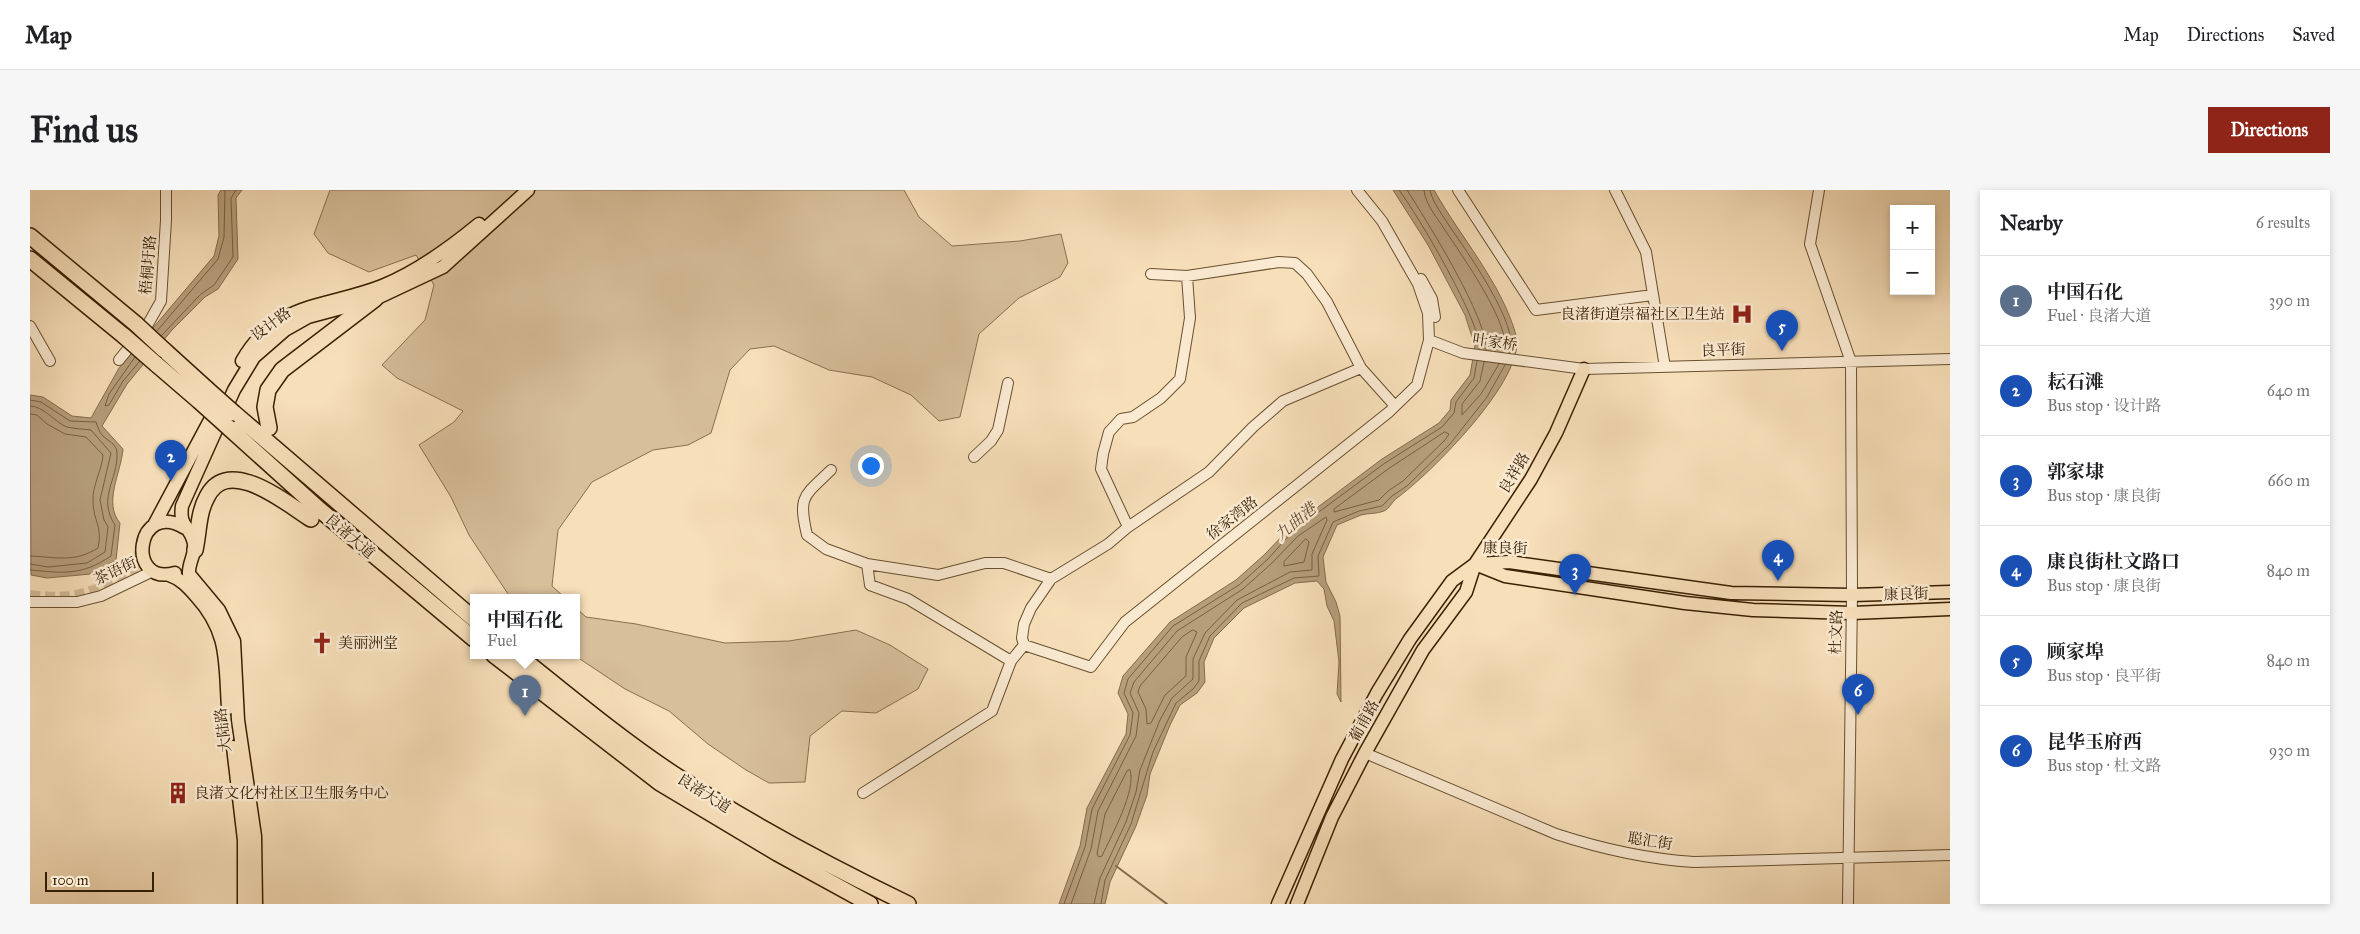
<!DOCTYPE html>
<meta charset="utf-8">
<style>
:root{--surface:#fff;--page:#f6f6f6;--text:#202124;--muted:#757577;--line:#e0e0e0;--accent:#8f2418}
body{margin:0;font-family:"IM FELL Great Primer","Noto Serif SC",serif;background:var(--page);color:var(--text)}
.controls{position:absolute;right:15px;top:15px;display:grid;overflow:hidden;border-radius:0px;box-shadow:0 2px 8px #0003}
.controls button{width:45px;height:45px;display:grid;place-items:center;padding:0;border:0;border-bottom:1px solid var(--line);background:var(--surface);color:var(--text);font:25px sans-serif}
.scale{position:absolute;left:15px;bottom:12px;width:109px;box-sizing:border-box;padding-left:5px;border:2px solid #392103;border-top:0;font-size:14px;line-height:18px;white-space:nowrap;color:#392103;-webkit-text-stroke:4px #faead2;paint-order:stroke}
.you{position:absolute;left:840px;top:275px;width:18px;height:18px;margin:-12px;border:4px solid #fff;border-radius:50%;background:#1a73e8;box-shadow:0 0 0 8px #1a73e833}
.badge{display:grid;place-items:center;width:32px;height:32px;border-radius:50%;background:var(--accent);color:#fff;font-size:16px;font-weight:700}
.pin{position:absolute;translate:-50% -41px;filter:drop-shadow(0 1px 2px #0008)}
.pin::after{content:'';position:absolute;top:26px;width:18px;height:15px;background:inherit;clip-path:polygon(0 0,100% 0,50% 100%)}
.popup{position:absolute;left:440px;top:404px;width:110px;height:65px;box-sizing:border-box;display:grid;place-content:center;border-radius:0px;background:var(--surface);filter:drop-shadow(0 1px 4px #0005);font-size:16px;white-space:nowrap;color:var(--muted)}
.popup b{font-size:19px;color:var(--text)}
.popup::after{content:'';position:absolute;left:50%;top:100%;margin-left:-10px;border:10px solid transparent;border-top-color:var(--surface)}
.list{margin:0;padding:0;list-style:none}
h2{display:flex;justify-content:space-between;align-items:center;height:65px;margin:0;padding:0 20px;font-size:21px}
h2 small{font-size:16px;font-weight:400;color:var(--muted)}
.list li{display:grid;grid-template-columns:32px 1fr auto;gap:15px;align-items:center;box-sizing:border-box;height:90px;padding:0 20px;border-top:1px solid var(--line)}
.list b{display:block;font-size:19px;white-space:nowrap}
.list p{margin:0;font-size:16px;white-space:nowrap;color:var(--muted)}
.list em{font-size:16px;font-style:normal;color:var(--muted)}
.map{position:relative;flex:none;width:1920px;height:714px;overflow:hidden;border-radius:0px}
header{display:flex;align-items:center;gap:30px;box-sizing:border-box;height:70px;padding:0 25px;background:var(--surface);border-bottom:1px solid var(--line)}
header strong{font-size:24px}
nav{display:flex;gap:28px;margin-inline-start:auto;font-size:18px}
.intro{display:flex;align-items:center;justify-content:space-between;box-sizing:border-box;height:120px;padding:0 30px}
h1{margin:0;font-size:35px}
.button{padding:12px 22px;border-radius:0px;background:var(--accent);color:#fff;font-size:18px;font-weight:700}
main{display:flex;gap:30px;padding:0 30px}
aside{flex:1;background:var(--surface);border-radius:0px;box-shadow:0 2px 8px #0003}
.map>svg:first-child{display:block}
.green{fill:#d7bf9a;stroke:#88704e}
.water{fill:#b69e7b;stroke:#846c4b}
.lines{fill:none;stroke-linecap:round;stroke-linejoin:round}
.shore{stroke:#78603f;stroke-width:1}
.stream{stroke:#846c4b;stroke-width:2}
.minor-tunnel{stroke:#d1b995;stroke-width:10;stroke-dasharray:10 5;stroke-linecap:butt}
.minor-casing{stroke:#685030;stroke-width:12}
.major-casing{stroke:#392103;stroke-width:15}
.highway-casing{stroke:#392103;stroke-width:18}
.minor{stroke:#faead2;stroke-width:10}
.major{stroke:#f7dfb9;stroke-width:12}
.highway{stroke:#f7dfb9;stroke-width:15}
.highway-bridge-casing{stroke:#392103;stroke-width:18;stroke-linecap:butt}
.highway-bridge{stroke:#f7dfb9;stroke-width:15}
.labels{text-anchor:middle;stroke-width:5;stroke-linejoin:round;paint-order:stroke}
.street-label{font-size:15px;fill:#392103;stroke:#faead2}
.poi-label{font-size:15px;fill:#392103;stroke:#faead2;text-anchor:start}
.water-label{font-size:16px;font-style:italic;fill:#654d2d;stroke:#faead2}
</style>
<header>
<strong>Map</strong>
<nav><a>Map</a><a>Directions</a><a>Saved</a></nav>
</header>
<div class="intro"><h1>Find us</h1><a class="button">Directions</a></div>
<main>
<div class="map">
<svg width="1920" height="714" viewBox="0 0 1920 714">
<rect width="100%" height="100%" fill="#f7dfb9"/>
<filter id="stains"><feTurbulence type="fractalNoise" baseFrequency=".004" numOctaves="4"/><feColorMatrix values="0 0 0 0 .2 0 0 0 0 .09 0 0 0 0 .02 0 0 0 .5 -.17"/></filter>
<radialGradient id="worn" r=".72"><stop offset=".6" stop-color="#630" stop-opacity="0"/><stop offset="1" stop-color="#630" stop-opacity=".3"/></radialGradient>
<path class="green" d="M300,0H874L889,27L922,56L990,51L1031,44L1038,73L1030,87L989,108L949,144L930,227L909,231L881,205L842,187L799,180L744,156L720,159L700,180L681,243L658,255L623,260L562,292L528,340L522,396L534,407H480L439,345L421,307L389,255L424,232L433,221L367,188L352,175L395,130L404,95L386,65L339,82L298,63L284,44Z
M546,418L556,427L606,434L695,453L759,451L826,440L860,455L898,479L888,499L846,523L812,521L780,546L775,592L739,593L716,580L678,554L639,521L595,499L544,465H546Z"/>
<path class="water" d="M191,0H212L206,8L208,69L188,99L175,107L142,140L97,194L72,236L93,259C91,283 73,313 90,333L86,370L61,384L17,388L1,385L0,205L13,207L42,226L61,228L89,178L184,66L189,46L188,5Z
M1363,0H1404C1431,48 1471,92 1486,145C1498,187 1399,285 1367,308C1362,312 1359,319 1354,321C1347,324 1338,323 1331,325C1323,328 1315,332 1307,335L1293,367L1296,392L1306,412L1310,426L1311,512L1307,504L1309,472L1304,431L1297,416L1294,399L1287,391L1265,393L1214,418L1184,448L1174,472L1175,492L1167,503L1150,515L1140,535L1120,584L1117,605L1106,636L1080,692L1075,714H1029L1050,656L1057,618L1096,544L1098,524L1088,503L1093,486L1140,432L1206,390L1234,365L1260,338L1352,269L1409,233L1420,220L1421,210L1440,185L1445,156L1435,125L1398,55Z"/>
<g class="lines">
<path class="shore" d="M1369,0C1388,25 1451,132 1450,159
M1377,0C1395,28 1459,130 1456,160
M1394,0C1395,14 1408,29 1415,40C1430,63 1484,138 1474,162
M1400,0C1402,12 1414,27 1420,37C1436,60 1491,137 1480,163
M127,141L188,69L194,47L195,0
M131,146L171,104L184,95L203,67L201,8L206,0
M105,167L79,204L75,216L79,215L93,191L110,171
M1454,172L1450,191L1432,214V225L1451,204L1469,174
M0,210L11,212L40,231L66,232C68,237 69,242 73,246C78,251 87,254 87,263C88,291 67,307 85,335L81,366C51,386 34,383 0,380
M0,216C14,216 24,232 37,237C45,239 54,239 61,240L81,263L70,310L74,330L78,337L75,362L57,373L18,377L0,374
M0,224L7,225L17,234L35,244L56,247L73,265C72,280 62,296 63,311C63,331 73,336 68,358C44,373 26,367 0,366
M1415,242L1419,244L1415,250L1373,291L1358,301L1349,310L1304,322V319L1358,279Z
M1276,349L1279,352L1274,372L1254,376V372Z
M1163,440L1167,442L1156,467V486L1135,505L1121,533L1117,534L1116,519L1108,502L1110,496L1152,447Z
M1100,580C1107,600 1081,646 1072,666L1069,667L1067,664L1075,624L1097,581Z
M1034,714L1055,657L1062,619L1100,545L1103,523L1094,503L1098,489L1143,436L1209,395L1238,369L1263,341L1355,273L1412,237L1424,223L1426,212L1444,188L1447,171
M1041,714L1061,659L1068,621L1106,546L1109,523L1100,503L1104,492L1147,441L1213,399L1242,373L1268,346L1296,327L1297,330L1282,364V380L1260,382L1207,410L1175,443L1163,469V489L1142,508L1130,530L1110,580L1106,602L1096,632L1070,688L1064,714
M1071,714L1075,690L1101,634L1123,562L1146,513L1163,499L1169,491V471L1180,446L1212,413L1264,388L1289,386L1288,366L1303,332L1329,321L1352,316L1362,306L1377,296L1420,254L1457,207L1475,175"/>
<path class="stream" d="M1086,676L1137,714"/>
<path class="minor-tunnel" d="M0,405C44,411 64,402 102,382L111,359"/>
<g class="minor-casing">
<path id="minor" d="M1428,0L1506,120L1623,105
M1585,0L1616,62L1635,177
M1789,0L1780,54L1821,172L1822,405L1818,714
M1121,84L1157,86L1249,72L1265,73L1277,84L1297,112L1331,178L1365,216
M1391,89L1402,109L1405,127
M0,136L20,171
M1399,150L1433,163L1554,179L1920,169
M89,170L118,134L131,111L136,30V0
M944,267L961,251L968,240L978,193
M801,280C773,307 768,306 777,345L796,359L837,374L908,385L955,373H974L1021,389
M1098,337L1071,279L1073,264L1079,242L1091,229L1103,227L1131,208L1150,189L1160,128L1157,86
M837,374L840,395L878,409L981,471
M0,412H47L71,406L123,381
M994,455L1061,477L1095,432L1359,222L1387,195L1399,150L1398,123L1388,94L1352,31L1327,0
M1335,563L1526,644C1572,659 1616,669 1664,672L1920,665
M833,603L962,521L981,471L994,455L992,448L994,434L1001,418L1021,389L1078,354L1098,337L1179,282L1223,237L1253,211L1331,178"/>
</g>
<g class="major-casing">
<path id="major" d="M212,171C246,111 296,118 352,96C387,82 421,57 449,34
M124,335L187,217
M1445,374L1475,386L1655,413L1723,420L1822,423L1920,419
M1448,374L1479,372L1701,403L1822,405L1920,402
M145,383C95,397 106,308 155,338
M139,385C151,389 158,397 166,406C199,442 195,472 198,518
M203,557L214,650V714
M226,714L225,646L208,530L204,451L189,420L159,384C158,373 166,364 164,353C160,335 149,338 152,316L204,200L224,167L255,140L278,127L345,109L413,77L498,0
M1248,714L1312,569L1347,503L1380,449L1422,391L1445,374L1501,289L1526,243L1554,179
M1267,714L1302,627L1335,563L1393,460L1436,402L1445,374"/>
</g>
<g class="highway-casing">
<path id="highway" d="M0,46L106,134
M0,69L94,146
M134,160L177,199
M126,174L169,211
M204,223L444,429
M199,238L290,320L444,449
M239,238L235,217L238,200L252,180L345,109
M165,360C169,342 168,323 177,307C198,264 257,314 281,329
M464,465L630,593L747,663L840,714
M488,465C538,505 588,547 642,583C717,632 797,675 878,714"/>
</g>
<use href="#minor" class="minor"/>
<use href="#major" class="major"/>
<use href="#highway" class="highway"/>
<g class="highway-bridge-casing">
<path id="highway-bridge" d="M106,134L134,160
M94,146L126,174
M177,199L204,223
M169,211L199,238"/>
</g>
<use href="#highway-bridge" class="highway-bridge"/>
</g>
<defs>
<g id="hospital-bare" transform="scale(1.725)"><path d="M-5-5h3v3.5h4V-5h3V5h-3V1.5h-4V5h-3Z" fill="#8f2418" stroke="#faead2" stroke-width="2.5" paint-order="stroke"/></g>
<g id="church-bare" transform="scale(1.725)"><path d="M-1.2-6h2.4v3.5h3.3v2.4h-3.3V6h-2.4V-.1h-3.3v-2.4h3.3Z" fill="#8f2418" stroke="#faead2" stroke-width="2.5" paint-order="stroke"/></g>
<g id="building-bare" transform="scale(1.725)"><path d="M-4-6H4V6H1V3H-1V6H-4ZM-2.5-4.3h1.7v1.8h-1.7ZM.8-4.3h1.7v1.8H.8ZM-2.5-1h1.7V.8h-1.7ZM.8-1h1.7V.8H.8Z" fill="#8f2418" stroke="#faead2" stroke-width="2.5" paint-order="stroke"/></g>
</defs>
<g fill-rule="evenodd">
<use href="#hospital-bare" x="1712" y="124"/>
<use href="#church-bare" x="292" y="453"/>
<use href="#building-bare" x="148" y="603"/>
</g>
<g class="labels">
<g class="street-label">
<text transform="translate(118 75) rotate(-85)" y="5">梧桐圩路</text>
<text transform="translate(241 134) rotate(-37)" y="5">设计路</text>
<text transform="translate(1465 152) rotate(8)" y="5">叶家桥</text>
<text transform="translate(1693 160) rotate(-2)" y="5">良平街</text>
<text transform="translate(1484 283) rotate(-59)" y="5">良祥路</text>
<text transform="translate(1202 328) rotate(-38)" y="5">徐家湾路</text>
<text transform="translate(320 346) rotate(41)" y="5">良渚大道</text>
<text transform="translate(1475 358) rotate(1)" y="5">康良街</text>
<text transform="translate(85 381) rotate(-25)" y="5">茶语街</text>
<text transform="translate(1876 404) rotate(-2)" y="5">康良街</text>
<text transform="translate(1806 442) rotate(-88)" y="5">杜文路</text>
<text transform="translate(1334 531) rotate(-61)" y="5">葡甫路</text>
<text transform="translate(193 540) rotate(-97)" y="5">大陆路</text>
<text transform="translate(674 603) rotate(32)" y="5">良渚大道</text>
<text transform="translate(1620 651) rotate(9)" y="5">聪汇街</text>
</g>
<g class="poi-label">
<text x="1695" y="129" text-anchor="end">良渚街道崇福社区卫生站</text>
<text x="308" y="458">美丽洲堂</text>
<text x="164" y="608">良渚文化村社区卫生服务中心</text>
</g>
<g class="water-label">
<text transform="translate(1265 331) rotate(-40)" y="6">九曲港</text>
</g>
</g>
<rect width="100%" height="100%" filter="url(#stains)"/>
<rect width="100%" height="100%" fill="url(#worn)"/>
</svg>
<div class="controls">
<button>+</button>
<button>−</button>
</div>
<div class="scale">100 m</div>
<div class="you"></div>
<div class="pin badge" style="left:495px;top:526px;background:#5c6f8a">1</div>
<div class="popup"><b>中国石化</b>Fuel</div>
<div class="pin badge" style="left:141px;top:291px;background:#1a4fb4">2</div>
<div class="pin badge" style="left:1545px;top:405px;background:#1a4fb4">3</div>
<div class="pin badge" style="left:1748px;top:391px;background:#1a4fb4">4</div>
<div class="pin badge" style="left:1752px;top:161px;background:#1a4fb4">5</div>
<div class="pin badge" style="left:1828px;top:525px;background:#1a4fb4">6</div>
</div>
<aside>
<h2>Nearby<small>6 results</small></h2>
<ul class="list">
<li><span class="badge" style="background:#5c6f8a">1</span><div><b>中国石化</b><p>Fuel · 良渚大道</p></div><em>390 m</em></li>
<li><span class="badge" style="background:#1a4fb4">2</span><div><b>耘石滩</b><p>Bus stop · 设计路</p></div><em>640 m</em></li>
<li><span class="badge" style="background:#1a4fb4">3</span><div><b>郭家埭</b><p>Bus stop · 康良街</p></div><em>660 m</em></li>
<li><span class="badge" style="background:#1a4fb4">4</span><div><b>康良街杜文路口</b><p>Bus stop · 康良街</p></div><em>840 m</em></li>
<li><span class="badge" style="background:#1a4fb4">5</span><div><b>顾家埠</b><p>Bus stop · 良平街</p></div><em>840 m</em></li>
<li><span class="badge" style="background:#1a4fb4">6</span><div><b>昆华玉府西</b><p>Bus stop · 杜文路</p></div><em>930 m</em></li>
</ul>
</aside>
</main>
